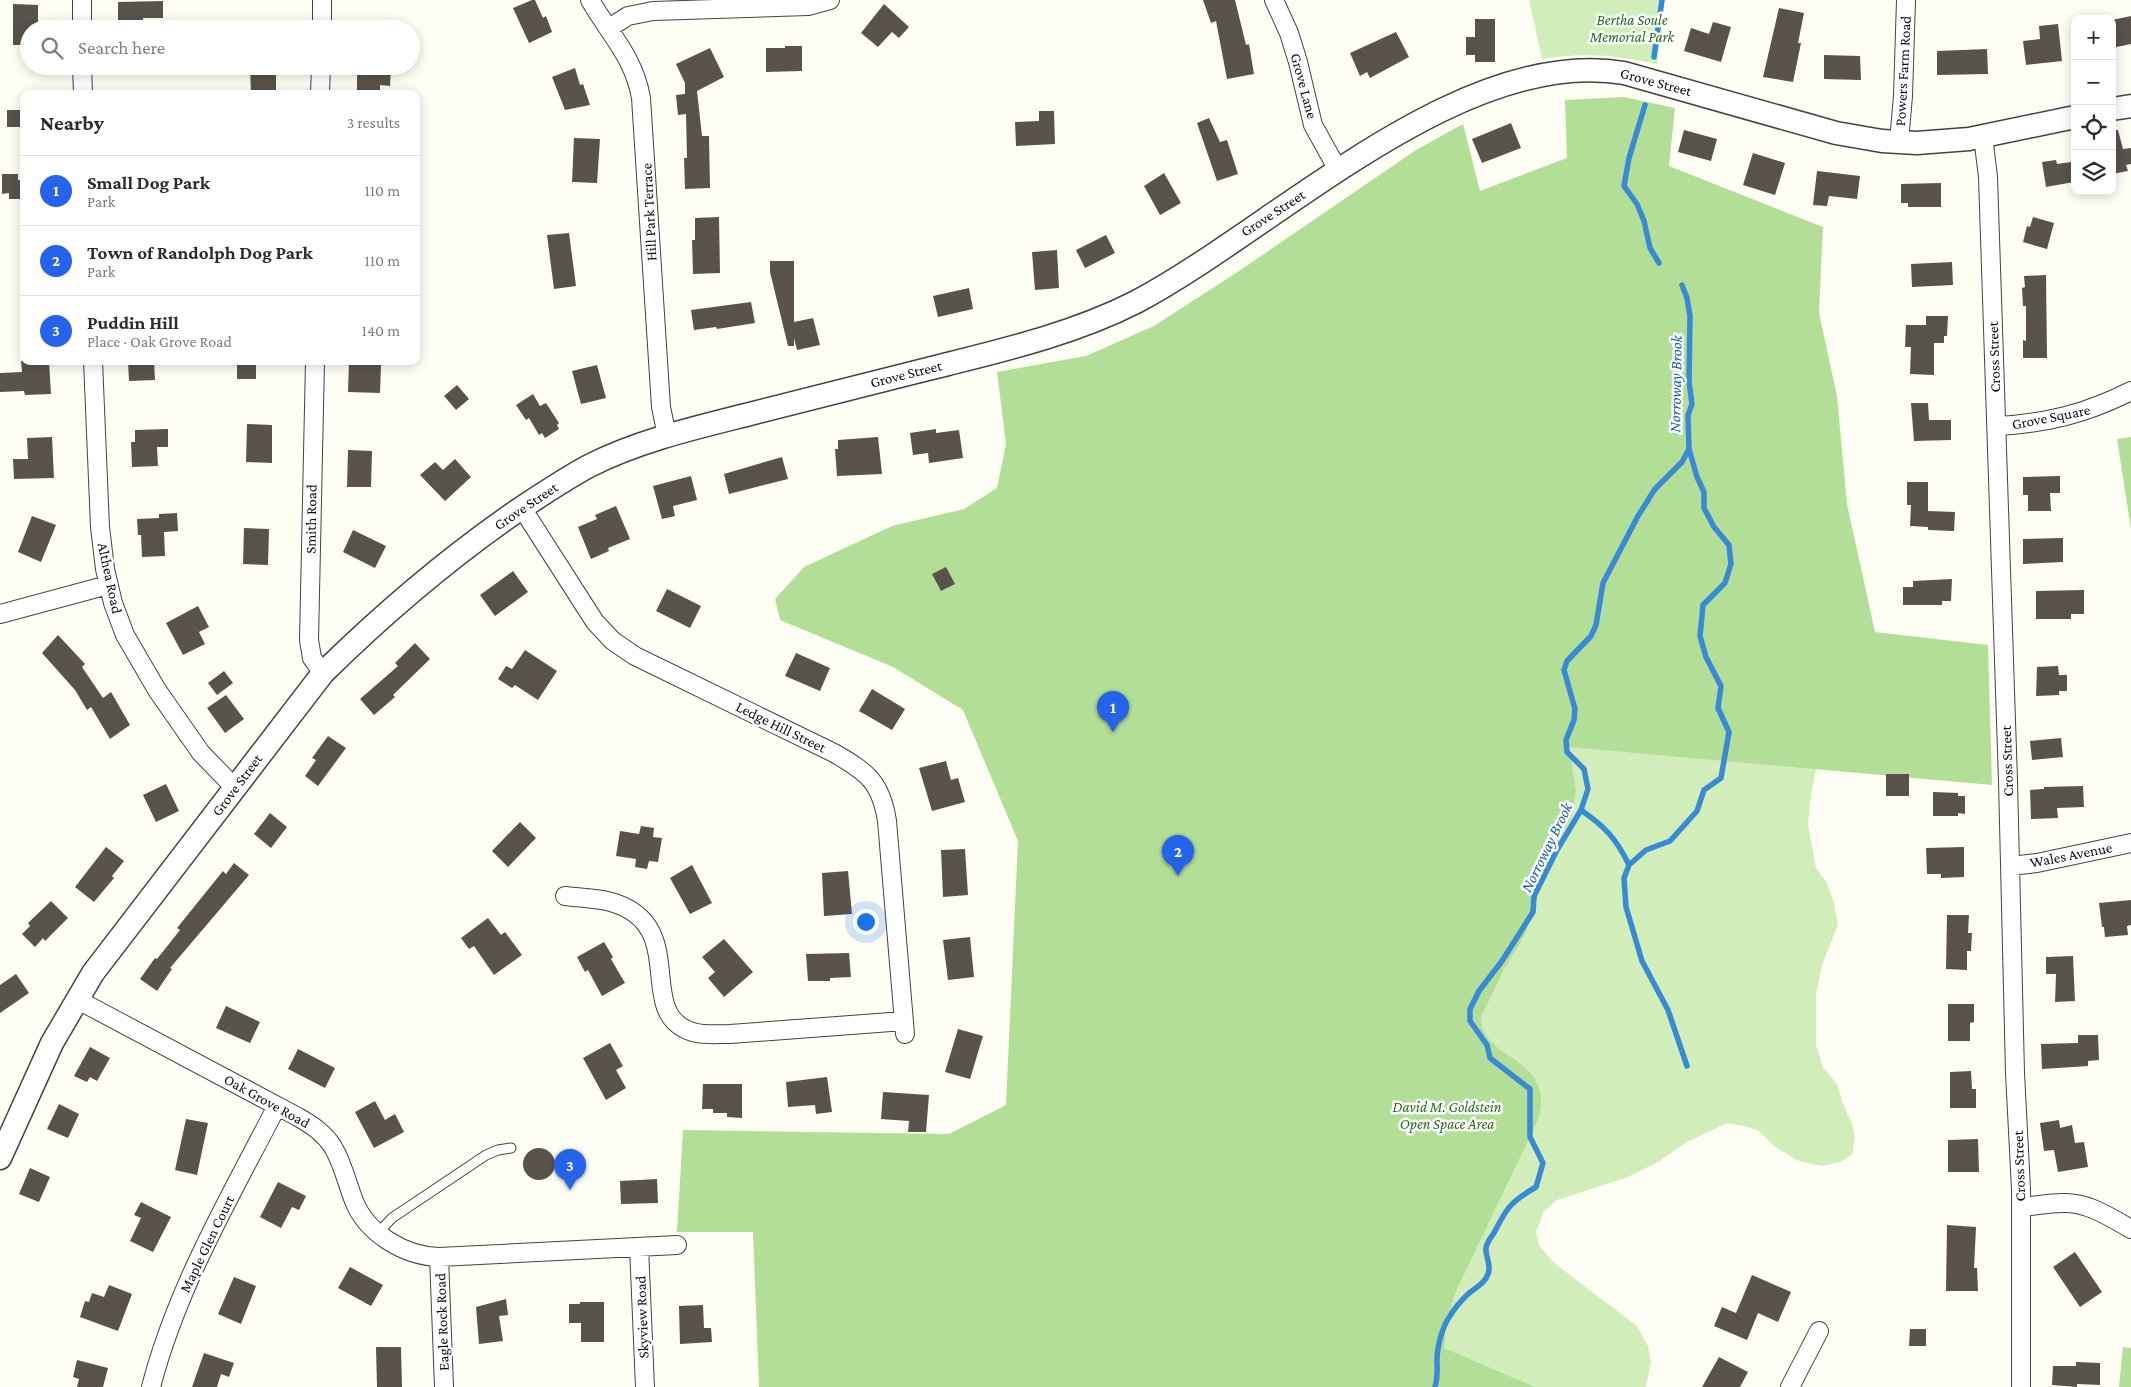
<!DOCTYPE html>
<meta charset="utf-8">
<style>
:root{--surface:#fff;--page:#f7f7f7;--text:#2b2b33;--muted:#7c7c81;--line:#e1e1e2;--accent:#2563eb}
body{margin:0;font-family:"Crimson Pro",serif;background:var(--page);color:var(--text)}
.controls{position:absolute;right:15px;top:15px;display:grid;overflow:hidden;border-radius:10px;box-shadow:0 2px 12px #0003}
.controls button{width:45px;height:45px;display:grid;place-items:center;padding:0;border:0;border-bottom:1px solid var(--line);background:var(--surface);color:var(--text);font:25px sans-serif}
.you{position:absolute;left:865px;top:921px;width:18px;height:18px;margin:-12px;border:4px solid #fff;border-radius:50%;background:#1a73e8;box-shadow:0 0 0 8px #1a73e833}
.badge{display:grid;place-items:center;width:32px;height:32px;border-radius:50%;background:var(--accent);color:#fff;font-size:16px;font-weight:700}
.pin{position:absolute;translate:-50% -41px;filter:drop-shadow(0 1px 2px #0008)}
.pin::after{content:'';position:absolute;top:26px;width:18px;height:15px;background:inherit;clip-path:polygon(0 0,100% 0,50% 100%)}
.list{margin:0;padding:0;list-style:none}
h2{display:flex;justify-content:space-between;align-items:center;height:65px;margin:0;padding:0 20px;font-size:21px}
h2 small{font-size:16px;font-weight:400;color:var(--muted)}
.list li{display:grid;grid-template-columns:32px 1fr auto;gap:15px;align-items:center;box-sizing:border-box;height:70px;padding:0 20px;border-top:1px solid var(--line)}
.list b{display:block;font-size:19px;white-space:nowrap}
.list p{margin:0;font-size:16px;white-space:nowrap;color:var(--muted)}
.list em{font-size:16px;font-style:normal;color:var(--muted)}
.icon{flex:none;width:28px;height:28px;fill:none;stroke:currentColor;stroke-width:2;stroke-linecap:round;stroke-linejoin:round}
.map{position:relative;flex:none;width:2131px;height:1387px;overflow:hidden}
.search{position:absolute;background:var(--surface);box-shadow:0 2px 12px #0003;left:20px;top:20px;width:400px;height:55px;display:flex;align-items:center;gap:12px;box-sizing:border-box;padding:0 18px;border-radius:28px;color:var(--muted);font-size:19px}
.panel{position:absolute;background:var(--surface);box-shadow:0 2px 12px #0003;left:20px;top:90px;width:400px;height:275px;border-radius:10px}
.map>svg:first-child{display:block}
.green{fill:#d0edba}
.forest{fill:#b2de98}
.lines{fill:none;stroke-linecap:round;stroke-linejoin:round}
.stream{stroke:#388ad5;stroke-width:5.5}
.building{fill:#5a524c}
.service-casing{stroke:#434343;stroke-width:11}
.minor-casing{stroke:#434343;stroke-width:20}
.tertiary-casing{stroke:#434343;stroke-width:25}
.service{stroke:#fff;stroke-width:9}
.minor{stroke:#fff;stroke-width:18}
.tertiary{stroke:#fff;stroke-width:22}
.labels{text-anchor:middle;stroke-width:5;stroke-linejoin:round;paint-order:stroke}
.park-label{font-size:15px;font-style:italic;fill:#266d1c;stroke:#fff}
.street-label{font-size:15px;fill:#101010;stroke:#fff}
.water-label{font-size:16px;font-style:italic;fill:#115cab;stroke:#fff}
</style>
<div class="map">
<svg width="2131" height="1387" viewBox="0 0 2131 1387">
<rect width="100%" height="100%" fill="#fffef4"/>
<path class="green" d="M1529,0H1664L1657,64C1617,55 1582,52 1542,59Z
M1518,741L1819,754L1811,795L1808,824L1816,868L1827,883L1834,903L1838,925L1822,965L1816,994V1045L1823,1067L1837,1084L1844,1106L1852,1124L1855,1138L1852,1155L1840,1162L1822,1166L1799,1161L1775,1147L1759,1131L1748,1127L1727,1123L1685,1143L1660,1161L1628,1177L1557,1200L1544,1211L1536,1232L1539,1245L1554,1263L1637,1326L1648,1346L1651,1362L1646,1387H1421Z"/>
<path class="forest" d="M1624,97L1675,108L1669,166L1823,227L1819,313L1837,396L1847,504L1875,632L1988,645L1992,785L1569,747L1576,791L1571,818L1553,849L1548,873L1535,903L1526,933L1503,971L1481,1017C1480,1062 1557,1055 1538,1120L1455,1293L1447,1320L1444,1348L1535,1387H759L753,1232H677L683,1130L949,1134L1006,1105L1018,841L963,710L893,667L780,620L775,599L804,567L892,526L964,509L997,488L1006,444L997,372L1086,356L1154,326L1239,271L1416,150L1463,124L1480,191L1567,158L1565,100Z
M2131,437V529L2117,439Z
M2123,1347L2131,1348V1387H2119Z"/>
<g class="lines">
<path class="stream" d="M1654,57L1662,0
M1645,105L1629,158L1624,186L1637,204L1644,221L1650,248L1659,263
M1581,810C1605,827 1616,838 1629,865L1624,878L1626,907L1642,961L1668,1010L1687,1066
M1629,865L1646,850L1670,841L1697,811L1704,790L1721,778L1729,732L1718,708L1721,686L1706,657L1700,636L1703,605L1725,583L1731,564L1729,545L1714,527L1704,508V492L1697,477L1689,449
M1435,1387C1438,1377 1437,1370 1437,1360C1437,1347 1442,1327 1450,1316C1454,1309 1461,1301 1467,1295C1475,1287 1484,1285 1488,1274C1492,1265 1485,1257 1486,1248C1487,1241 1492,1237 1495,1231C1507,1207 1512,1201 1536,1187L1543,1163L1530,1137V1089L1490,1058L1487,1045L1470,1021V1009L1479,991L1502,961L1533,912L1534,896L1557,850L1581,810L1588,789L1584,769L1567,752L1566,740L1574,720L1575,709L1564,670L1567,661L1591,636L1596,625L1603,583L1638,516L1655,489L1682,462L1689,449L1688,415L1692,404L1689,382L1690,316L1687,298L1682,285"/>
</g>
<path class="building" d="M532,0H535L543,18L546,16L552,32L529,43L513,8Z
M1203,0H1235L1246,45L1249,44L1254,74L1227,79L1216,21L1211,23Z
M163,1V18H143V29H118V2Z
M13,4L38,5V29H29V45H13Z
M884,4L909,27L899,38L892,32L878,47L861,33Z
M1779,8L1804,13L1798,43H1801L1793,82L1763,77Z
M2131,16V44L2112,48V20Z
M1475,19H1495V62H1475V55H1466V37H1475Z
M1713,22L1731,27L1721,62L1684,51L1691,28L1709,34Z
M2058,24L2062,61L2026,65L2023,41L2040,39L2039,26Z
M1396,32L1409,57L1370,78L1367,72L1360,76L1350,53Z
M785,46H802V71L766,72V48H785Z
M710,48L724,77L697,91L702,136H709L710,188L685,189L684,158H687L686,114L678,115L676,95L685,94V83L676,64Z
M1987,49L1988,74L1937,75V51Z
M1824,55L1860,56L1861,80L1824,79Z
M250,66H276V94H251Z
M357,66H391L390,86L380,85V94H357Z
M575,68L580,85L583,84L590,105L565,110L552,77Z
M7,110H24V127H7Z
M1039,111H1054L1055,144L1016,146L1015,122L1039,121Z
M1209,118L1220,142L1227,140L1238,174L1217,181L1197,123Z
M1511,123L1521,148L1482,163L1472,139Z
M1684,130L1717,139L1711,161L1678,152Z
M2112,130H2118L2123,149L2131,148V164L2126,165L2128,171L2112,174Z
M574,138L600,139L597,183L572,182Z
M1753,153L1785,163L1775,195L1743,185Z
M2056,160L2057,164L2071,162L2074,182L2046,187L2042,162Z
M1817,171L1860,176L1857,199L1829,196L1827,206L1813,205Z
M1164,173L1181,203L1160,215L1144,186Z
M2,174H18V180H24V199H9V193L2,194Z
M1941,183V207H1908V203H1901V184Z
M719,217L720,273L693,274L692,240H695V218Z
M2033,217L2054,223L2047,249L2023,242L2027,226L2030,227Z
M569,233L576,286L554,289L547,235Z
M1106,235L1115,253L1085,268L1076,250Z
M1057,250L1059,288L1035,290L1032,252Z
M770,261H794V322L813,318L820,345L797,350L794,338V346H788L770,272Z
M1952,262L1953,285L1912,287L1911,264Z
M2046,275L2047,358H2023V340L2026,341V306H2023L2022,288L2025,287L2024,276Z
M969,288L973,309L938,317L933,296Z
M751,302L755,323L717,329L716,327L694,330L691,310Z
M1926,316H1948L1947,336H1944V343H1934V375L1910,374L1911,347H1905L1906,325H1926Z
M21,361H49L51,394L25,395L24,391L0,392V373L22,372Z
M128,361H154L155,380L129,381Z
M237,361H256V379H237Z
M349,361H375V365H381L380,393L348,392Z
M597,365L606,398L581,404L572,371Z
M457,385L469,399L456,410L444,396Z
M533,394L540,406L546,403L559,423L557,425L559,429L545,438L542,433L539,435L529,418L526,420L516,405Z
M1911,403H1928L1929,420H1951V440L1914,441Z
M247,424L272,425V463L246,462Z
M168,429V447H157L158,466L132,467L131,442H135V430Z
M936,429V433L959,430L963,458L929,463L928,453L913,455L910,433Z
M52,437L54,478L14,479L13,459H28L27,438Z
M878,437L882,474L837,476L835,449H838V440Z
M348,450L372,451L371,487H347Z
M782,457L788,479L729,494L724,474Z
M455,459L471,477L445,501L420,475L435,462L443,470Z
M691,476L697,500L673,506L675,516L662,519L653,486Z
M2060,476V493H2050L2051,511H2028V495H2023V477Z
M1907,482H1928V511L1955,512L1954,531L1928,530V527L1910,526L1911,505H1907Z
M616,506L630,539L608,548L609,551L591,559L578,527L597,519L595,515Z
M177,513L178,531L164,532L165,556L142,557L141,535H138L137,519L159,518V514Z
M32,516L56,525L41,562L18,552Z
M244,528L269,529L268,565L243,564Z
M353,530L386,546L375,568L343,552Z
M2063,538V562L2023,564V539Z
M946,567L955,584L941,591L932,574Z
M513,571L528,592L495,616L480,595Z
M1952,579L1951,601H1942V605H1903V587H1913V581Z
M667,589L701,606L690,628L656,611Z
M2084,590V614H2071V619H2036V591Z
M198,606L209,627L199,632L205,644L183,655L166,623Z
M58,635L85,664L82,667L103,698L111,692L130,725L110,739L91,707L87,710L75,690L42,653Z
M415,643L430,659L393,695L395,697L374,715L360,699L398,666L395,663Z
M525,650L557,671L538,700L515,685L512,688L498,679L506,666L512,669Z
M796,653L830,668L820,691L785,676Z
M2058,666L2059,675H2067V691H2059V695L2036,696L2037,667Z
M224,671L233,683L217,695L208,683Z
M872,689L905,709L892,730L859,711Z
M226,695L244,719L225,733L207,708Z
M328,736L346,748L318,786L305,776L316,760L312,758Z
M2061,738L2063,757L2032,760L2030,741Z
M946,761L951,780L958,778L965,802L932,811L919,768Z
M1886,774H1909V796H1886Z
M166,784L179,811L156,822L143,795Z
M2083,786L2084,807L2057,808L2058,818L2031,819L2030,790L2044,789V787Z
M1933,792L1958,793V796H1965V814L1958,813V816H1933Z
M270,813L287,827L271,848L254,834Z
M520,822L536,838L508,867L492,851Z
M641,826L654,828L653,837L662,838L658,862L649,861L647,869L635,867L636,859L616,856L620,831L639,834Z
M106,847L124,861L112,876L114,878L94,902L75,887Z
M1964,847V877L1941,878V874H1927L1926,848Z
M965,849L968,895L943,897L941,850Z
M234,863L249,875L170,968L172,969L157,991L140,979L155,958L157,959L180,930L177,928L223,871L226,874Z
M692,865L712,903L690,914L670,878Z
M848,871L852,914L824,916L822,873Z
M2131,900V925L2127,926L2128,935L2105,937L2104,927H2102L2099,903Z
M51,901L68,918L45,941L43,938L35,947L22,934L30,926L28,923Z
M1947,915H1969L1968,933H1972L1971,951H1967V970L1946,969Z
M488,918L501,935L505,932L522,955L494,975L474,946L469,949L461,938Z
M970,937L974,977L948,980L943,940Z
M724,939L753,972L724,997L708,978L715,972L702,957Z
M604,942L613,957L611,959L625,983L602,996L588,970L585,972L577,957Z
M849,953L851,977L830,978V981H808L806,954Z
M2073,956L2075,1001L2055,1002L2056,974H2046V957Z
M16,974L29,993L0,1013V985Z
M1948,1004H1974V1022L1970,1023V1041H1948Z
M226,1006L260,1022L250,1043L216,1028Z
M958,1029L983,1036L970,1079L945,1072Z
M2078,1035H2098L2099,1060L2088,1061V1066L2042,1069L2041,1044L2078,1043Z
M610,1043L623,1066L616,1070L626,1088L606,1100L583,1058Z
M90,1047L110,1058L97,1081L90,1077L87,1082L74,1076Z
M298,1049L335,1068L325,1088L288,1069Z
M1971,1071L1972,1089H1976V1108H1950V1072Z
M827,1077L832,1112L816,1114L815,1105L788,1107L786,1082Z
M703,1084H742V1118L727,1117V1113H713V1109H702Z
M883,1092L929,1095L926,1132H908L909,1121L881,1119Z
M375,1101L385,1120L395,1114L404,1132L374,1148L355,1112Z
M59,1104L79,1114L68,1138L47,1129Z
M186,1119L208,1123L197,1175L175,1170Z
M2059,1120L2060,1128L2072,1125L2075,1143L2084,1142L2088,1167L2058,1172L2054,1150L2044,1151L2040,1123Z
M1978,1139L1979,1172H1948V1140Z
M523 1164a16 16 0 1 1 32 0a16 16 0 1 1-32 0Z
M30,1168L50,1177L39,1202L19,1194Z
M657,1179L658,1203L621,1204L620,1181Z
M278,1182L306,1196L299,1210L292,1207L281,1228L260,1217Z
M141,1202L171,1217L153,1252L130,1241L141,1218L134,1215Z
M1947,1225L1976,1227L1974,1268H1977L1978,1291H1946Z
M2075,1252L2102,1292L2080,1307L2053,1267Z
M350,1267L383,1285L371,1306L338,1288Z
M1752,1275L1791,1292L1778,1322L1758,1313L1747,1340L1714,1326L1722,1307L1736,1313Z
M234,1277L256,1286L241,1324L218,1314Z
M109,1285L132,1294L118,1331L80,1317L85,1301L89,1302L92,1293L104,1297Z
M506,1299L508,1315L499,1316L503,1341L479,1344L476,1307Z
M580,1302H604V1342H581V1323H569V1304H580Z
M703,1305L704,1328H711L712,1342L680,1344L679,1306Z
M1910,1329H1926V1346H1909Z
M376,1347H401L402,1387H377Z
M204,1353L234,1363L229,1377L221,1374L217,1387H192Z
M1719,1357L1748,1372L1740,1387H1702Z
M77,1360L108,1368L103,1387H77L79,1379L73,1377Z
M2076,1362L2100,1363V1385L2077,1384V1387L2052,1385L2053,1366H2076Z"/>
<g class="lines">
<g class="service-casing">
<path id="service" d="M378,1233L392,1218L486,1155L498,1150L511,1148"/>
</g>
<g class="minor-casing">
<path id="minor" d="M590,0C610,35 634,57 641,98L661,407L667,436
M1274,0L1289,33L1298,62L1313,125L1338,170
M609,28L628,16L653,11L808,6L830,0
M82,29V0
M322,29V0
M82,66L83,94
M320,94L321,66
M1983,136L1988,177L2008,781L2015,1073L2021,1189V1387
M1899,142L1903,96L1906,0
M93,361L100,527L105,569L113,603L125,635L157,690L201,753L235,788
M315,361L309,640L312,658L323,673
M1997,426C2048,423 2085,414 2131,391
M522,508L595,622L613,641L635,656L834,753C867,772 881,782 887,821L905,1034
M0,614L108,585
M2010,866L2037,863L2131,843
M565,896C580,898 596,898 611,902C688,924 638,1006 685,1029C698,1036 716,1034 730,1034L904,1021
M78,1000L298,1117C312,1125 324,1133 333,1147C343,1164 347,1183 354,1201C367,1234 405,1256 439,1257L677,1245
M2021,1207C2036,1206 2052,1202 2067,1203C2091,1204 2111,1218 2131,1229
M639,1247L645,1387
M439,1257L444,1387
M151,1387C177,1287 230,1197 277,1106
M1790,1387L1819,1331"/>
</g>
<g class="tertiary-casing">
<path id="tertiary" d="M2112,109L2131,106
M0,1158L52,1043L93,973L323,673C383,614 445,561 514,513C538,497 563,480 589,466C636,442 690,429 742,416C810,399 879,381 948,364C1012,348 1077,332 1136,302C1273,230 1460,45 1624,73L1836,133L1882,141L1917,143L1969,139L2075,117"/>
</g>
<use href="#service" class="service"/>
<use href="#minor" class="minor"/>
<use href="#tertiary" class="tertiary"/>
</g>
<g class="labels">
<g class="park-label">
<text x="1632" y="25">Bertha Soule<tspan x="1632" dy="17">Memorial Park</tspan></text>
<text x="1447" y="1112">David M. Goldstein<tspan x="1447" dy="17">Open Space Area</tspan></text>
</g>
<g class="street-label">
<text transform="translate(1903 71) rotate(-87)" y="5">Powers Farm Road</text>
<text transform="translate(1656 82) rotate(15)" y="5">Grove Street</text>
<text transform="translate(1304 86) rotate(75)" y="5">Grove Lane</text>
<text transform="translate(649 212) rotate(-93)" y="5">Hill Park Terrace</text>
<text transform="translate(1273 213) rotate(-33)" y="5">Grove Street</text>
<text transform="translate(1994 357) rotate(-92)" y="5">Cross Street</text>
<text transform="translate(906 374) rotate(-14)" y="5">Grove Street</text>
<text transform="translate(2051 417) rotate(-11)" y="5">Grove Square</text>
<text transform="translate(526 506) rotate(-34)" y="5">Grove Street</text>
<text transform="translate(311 519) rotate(-89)" y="5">Smith Road</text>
<text transform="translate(110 578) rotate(78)" y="5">Althea Road</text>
<text transform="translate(781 727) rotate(26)" y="5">Ledge Hill Street</text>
<text transform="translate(2007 761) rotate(-92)" y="5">Cross Street</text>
<text transform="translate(237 785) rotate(-53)" y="5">Grove Street</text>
<text transform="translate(2071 855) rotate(-11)" y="5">Wales Avenue</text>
<text transform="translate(267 1101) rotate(29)" y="5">Oak Grove Road</text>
<text transform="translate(2019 1166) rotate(-92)" y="5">Cross Street</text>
<text transform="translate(207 1244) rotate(-64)" y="5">Maple Glen Court</text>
<text transform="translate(642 1317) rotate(-92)" y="5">Skyview Road</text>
<text transform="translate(442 1322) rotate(-92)" y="5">Eagle Rock Road</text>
</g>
<g class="water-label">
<text transform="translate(1675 384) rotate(-89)" y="6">Norroway Brook</text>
<text transform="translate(1546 847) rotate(-64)" y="6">Norroway Brook</text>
</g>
</g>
</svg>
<div class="controls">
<button>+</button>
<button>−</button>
<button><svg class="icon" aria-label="locate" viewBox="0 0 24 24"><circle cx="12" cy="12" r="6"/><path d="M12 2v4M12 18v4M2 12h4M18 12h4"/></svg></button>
<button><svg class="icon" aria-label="layers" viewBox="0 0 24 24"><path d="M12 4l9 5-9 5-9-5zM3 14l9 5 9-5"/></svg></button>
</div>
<div class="you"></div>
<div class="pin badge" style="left:1113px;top:732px">1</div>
<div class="pin badge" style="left:1178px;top:876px">2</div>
<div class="pin badge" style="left:570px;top:1190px">3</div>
<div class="search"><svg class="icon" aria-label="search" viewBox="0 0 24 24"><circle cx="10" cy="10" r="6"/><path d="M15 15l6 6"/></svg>Search here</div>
<section class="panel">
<h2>Nearby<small>3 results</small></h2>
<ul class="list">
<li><span class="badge">1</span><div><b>Small Dog Park</b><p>Park</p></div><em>110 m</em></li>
<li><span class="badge">2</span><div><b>Town of Randolph Dog Park</b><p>Park</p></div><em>110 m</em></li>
<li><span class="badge">3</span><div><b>Puddin Hill</b><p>Place · Oak Grove Road</p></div><em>140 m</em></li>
</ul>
</section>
</div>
